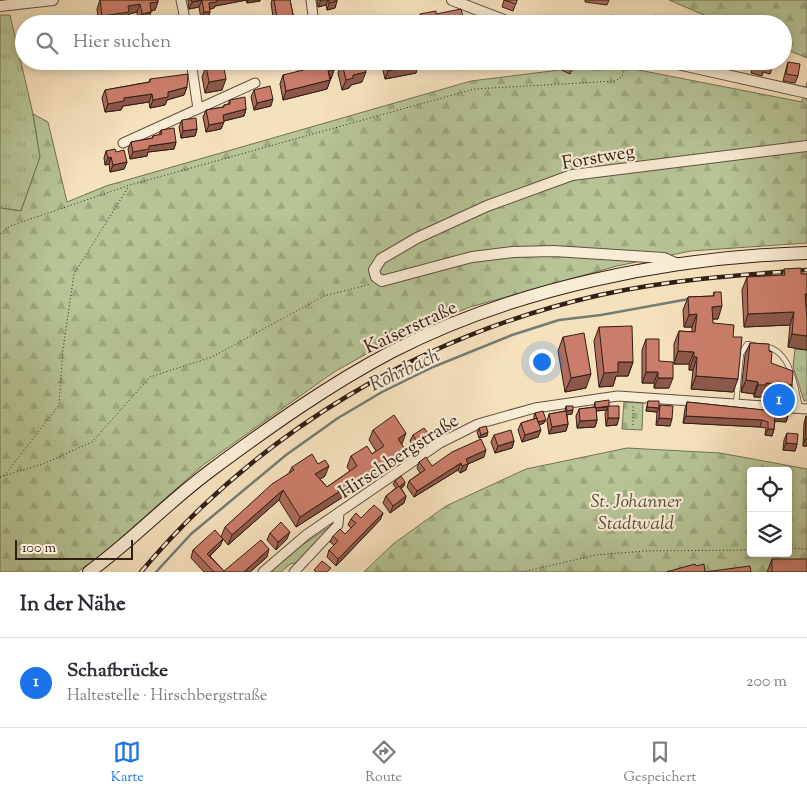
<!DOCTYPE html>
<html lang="de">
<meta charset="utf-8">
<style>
:root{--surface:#fff;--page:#f2f2f3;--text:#2b2b33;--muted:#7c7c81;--line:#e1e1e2;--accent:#1a73e8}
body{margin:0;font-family:"Sorts Mill Goudy",serif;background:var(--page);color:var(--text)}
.controls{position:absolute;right:15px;bottom:15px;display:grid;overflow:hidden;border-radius:5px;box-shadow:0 2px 8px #0003}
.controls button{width:45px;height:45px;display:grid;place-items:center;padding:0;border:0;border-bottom:1px solid var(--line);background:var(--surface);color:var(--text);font:25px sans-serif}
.scale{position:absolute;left:15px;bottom:12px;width:118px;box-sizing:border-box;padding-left:5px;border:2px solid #311e15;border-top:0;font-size:14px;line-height:18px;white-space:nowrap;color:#311e15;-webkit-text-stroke:4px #f9ecd4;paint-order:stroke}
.you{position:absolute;left:541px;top:361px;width:18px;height:18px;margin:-12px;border:4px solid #fff;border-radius:50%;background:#1a73e8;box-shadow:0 0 0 8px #1a73e833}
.badge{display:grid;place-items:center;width:32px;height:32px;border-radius:50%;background:var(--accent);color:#fff;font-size:16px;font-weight:700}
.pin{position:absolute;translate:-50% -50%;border:2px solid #fff;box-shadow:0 1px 5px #0006}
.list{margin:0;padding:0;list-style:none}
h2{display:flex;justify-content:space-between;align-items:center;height:65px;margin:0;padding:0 20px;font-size:21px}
h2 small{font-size:16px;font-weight:400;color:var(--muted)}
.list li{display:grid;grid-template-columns:32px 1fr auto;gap:15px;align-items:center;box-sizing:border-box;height:90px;padding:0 20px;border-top:1px solid var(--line)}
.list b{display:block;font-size:19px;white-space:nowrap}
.list p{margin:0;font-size:16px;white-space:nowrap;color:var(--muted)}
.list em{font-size:16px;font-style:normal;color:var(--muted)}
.icon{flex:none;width:28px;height:28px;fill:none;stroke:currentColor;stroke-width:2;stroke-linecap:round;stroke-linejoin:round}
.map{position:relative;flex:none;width:807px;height:572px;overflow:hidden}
.search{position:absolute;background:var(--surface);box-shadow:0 2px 8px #0003;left:15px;right:15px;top:15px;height:55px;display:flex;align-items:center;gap:12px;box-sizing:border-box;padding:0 18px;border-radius:28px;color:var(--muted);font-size:19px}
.sheet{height:155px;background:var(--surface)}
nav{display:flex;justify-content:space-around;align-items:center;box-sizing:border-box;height:70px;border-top:1px solid var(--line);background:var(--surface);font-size:14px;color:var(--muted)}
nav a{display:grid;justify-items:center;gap:2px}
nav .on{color:var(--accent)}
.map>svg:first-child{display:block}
.grass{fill:url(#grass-tufts);stroke:#747156}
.forest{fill:url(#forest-firs);stroke:#747156;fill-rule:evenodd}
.cemetery{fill:url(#cemetery-stones);stroke:#747156}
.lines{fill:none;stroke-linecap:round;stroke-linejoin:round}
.stream{stroke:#727d76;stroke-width:2.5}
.service-casing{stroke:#624f3f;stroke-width:6}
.minor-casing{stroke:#624f3f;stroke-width:11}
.tertiary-casing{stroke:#624f3f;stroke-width:12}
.secondary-casing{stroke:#311e15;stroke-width:14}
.path{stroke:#311e15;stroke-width:1;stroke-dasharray:1 2.5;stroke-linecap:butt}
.service{stroke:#f9ecd4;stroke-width:4.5}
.minor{stroke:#f9ecd4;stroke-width:9}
.tertiary{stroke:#f9ecd4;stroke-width:10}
.secondary{stroke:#f9ecd4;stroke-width:12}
.rail-casing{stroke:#311e15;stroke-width:4.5}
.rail{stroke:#f9ecd4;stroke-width:2.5;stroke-dasharray:8;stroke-linecap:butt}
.wall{fill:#ae6c5b;stroke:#311e15}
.shaded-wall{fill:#8d584a;stroke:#311e15}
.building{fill:#ca7d6a;stroke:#311e15}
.labels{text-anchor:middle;stroke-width:4.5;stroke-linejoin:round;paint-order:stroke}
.street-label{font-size:19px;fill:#311e15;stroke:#f9ecd4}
.park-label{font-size:19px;font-style:italic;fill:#59503c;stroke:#f9ecd4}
.water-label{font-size:20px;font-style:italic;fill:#514d45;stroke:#f9ecd4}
</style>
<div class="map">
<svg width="807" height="572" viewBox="0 0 807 572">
<defs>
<pattern id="grass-tufts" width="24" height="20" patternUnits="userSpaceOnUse" patternTransform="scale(1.25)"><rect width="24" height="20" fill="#b6c496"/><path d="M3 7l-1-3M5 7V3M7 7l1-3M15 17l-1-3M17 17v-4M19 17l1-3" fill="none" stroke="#9da880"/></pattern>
<pattern id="forest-firs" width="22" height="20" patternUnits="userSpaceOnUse" patternTransform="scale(1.25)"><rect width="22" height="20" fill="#b6c496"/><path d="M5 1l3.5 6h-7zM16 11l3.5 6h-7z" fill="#9da880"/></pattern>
<pattern id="cemetery-stones" width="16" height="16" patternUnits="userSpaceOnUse" patternTransform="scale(1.25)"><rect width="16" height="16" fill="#b6c496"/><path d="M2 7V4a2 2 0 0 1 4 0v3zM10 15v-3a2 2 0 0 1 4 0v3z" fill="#9da880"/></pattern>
</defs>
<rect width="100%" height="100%" fill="#f6e1bd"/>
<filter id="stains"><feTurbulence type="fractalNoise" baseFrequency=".004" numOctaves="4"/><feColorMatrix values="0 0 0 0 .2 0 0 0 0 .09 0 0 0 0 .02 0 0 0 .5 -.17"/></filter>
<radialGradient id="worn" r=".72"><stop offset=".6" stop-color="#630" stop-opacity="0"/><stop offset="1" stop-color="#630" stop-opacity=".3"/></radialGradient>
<path class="grass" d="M0,15H10L33,114L40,157L21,211L0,208Z
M795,349L807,350V401H804L793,366Z
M332,525L296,563L290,564L281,572H271L293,551Z"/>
<path class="forest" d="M669,0H807V58L783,48V24H725Z
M608,64L802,102L807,82V243L691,251L617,266L470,307L402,334L334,372L203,465L98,558L77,572H0V208L21,211L40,157L33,114L48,122L67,202L106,186L471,81Z
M627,448L720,453L807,469V572H364L393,544L446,506L526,469ZM751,471H788V553H751Z"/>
<path class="cemetery" d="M624,402L643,403L642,430L622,429Z"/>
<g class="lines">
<path class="stream" d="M156,572L191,534L286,455L338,418L382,392L433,367L512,335L559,320L601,315L689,299"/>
<g class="service-casing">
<path id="service" d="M764,346C791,350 795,386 800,408
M736,403L741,354L747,344L754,345"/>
</g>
<g class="minor-casing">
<path id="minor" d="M181,0L186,24
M311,0L314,24
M191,61L198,109
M303,70L348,61
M123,143L255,83
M263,572L306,535L440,443L478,424L535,408L618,396L807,409
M294,572L338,525L339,513"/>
</g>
<g class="tertiary-casing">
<path id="tertiary" d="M452,0L514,24
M0,6L53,0
M664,61L807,93
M680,265L664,258L554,251L513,252L472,257L382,281L376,277L374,270L381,259L417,238L487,206L572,175L807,146"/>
</g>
<g class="secondary-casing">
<path id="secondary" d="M89,572C132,541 168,502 210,471C268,428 328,385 393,351C515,288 670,257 807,253"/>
</g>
<path class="path" d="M0,234L10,226L130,185L474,89L615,81L622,77L627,61
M633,425V406
M4,476L59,405L63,349L74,274L129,186
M0,477L43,464L92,442L150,377L212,357L324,296L371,284
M788,548L807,549
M522,572L596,555L645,551L751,550"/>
<use href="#service" class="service"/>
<use href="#minor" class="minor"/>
<use href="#tertiary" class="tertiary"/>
<use href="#secondary" class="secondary"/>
<g class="rail-casing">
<path id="rail" d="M141,572C258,432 422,335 600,295C668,280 737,275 807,270"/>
</g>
<use href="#rail" class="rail"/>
</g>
<path class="wall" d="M100,0H158L155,10L151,11L148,20L138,22L137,12L129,14L126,20L99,24L97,9Z
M188,0H260V1L247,3L246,0L215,6L214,8L210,9L208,18L201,19L199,7L189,9Z
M272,0H290L295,24H274L271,3Z
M317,0H337L335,8L327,10L326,5L318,7Z
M504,0H517L513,11L502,7Z
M585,0H609L607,5L585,2Z
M280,61H300L299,64L282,68Z
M384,61H448L426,65L425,67L417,69L416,73L385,79L382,66Z
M539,61H576L570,74L549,64L548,67L540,63Z
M734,61H746L744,67L734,64Z
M754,61H774L770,74L763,72L762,76L751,73Z
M788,62L798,76L795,83L783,81L786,69Z
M342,63L362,82L351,85L349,88L342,90L338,73Z
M206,66L222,90L205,93L202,77Z
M334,70L327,89L283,100L280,84L283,75Z
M150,79L187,87L184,95L167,100L165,105L150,108L149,102L123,106L121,110L105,112L102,98L105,90L149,82Z
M254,90L271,106L254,110L251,97Z
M230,100L246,109L244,116L224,121L221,129L206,132L203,117L206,110L223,107L224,105L228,104Z
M182,120L197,129L195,136L181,138L179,127Z
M161,130L176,142L174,149L148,152L147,156L130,159L128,149L131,142L152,138L153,136L159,135Z
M106,151L116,152L127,162L124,169L110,172L109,164L105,165L104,158Z
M784,269L801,274H807V306H806L807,319V350L788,347L790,325L744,327L742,290L747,277L782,275Z
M714,292L718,319H712L713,323L733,337V392L691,389L693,370H689V364H674V344L679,331L692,332V327H684L683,310L688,297L713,296Z
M599,327L633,362L628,376H616L613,386L599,387L594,341Z
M563,337L586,388L565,392L558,351Z
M646,339L659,361L669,388H654V383H642V350Z
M750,343L769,351L771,363L788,397L762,395V397H754V394L741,392L745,355Z
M648,401L659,408L660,405L670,426L656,425L657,412L646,411Z
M595,402L609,406L617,425L606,426L605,413L607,410L596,411L597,420L595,427L577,428L576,416L579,409L594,407Z
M687,402L773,411L774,406L788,416L786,422L775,421L774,429L772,436L765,435L766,428L760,427L683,423L685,409Z
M566,406L572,414H567L568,424L566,431L549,434L547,421L549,414L565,411Z
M535,413L544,423L539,425L538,437L522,442L518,430L521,423L534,419V416Z
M806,416H807V446H803L804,423Z
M479,428L487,436L479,438L477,432Z
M373,430L402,444H401L405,449L401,460L296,527L279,500L228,545L223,539L220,546L210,556L224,571L267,557L250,572H204L191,558L193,550L221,537L225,527L289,473L292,467L325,476L320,479L327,487L350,471L347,467L351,456L372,454L376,451L369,440Z
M787,433L797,444L795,451L783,450L784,440Z
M413,435L426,440L416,449L410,441Z
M494,435L514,441L512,448L495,453L491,442Z
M484,457L468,464L466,470L460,473L458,470L414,497L407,487L409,481L420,473L417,468L419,462L432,466Z
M395,481L404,486L401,488L406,496L404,503L390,513L383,503L386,496L396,488L393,484Z
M383,513L380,520L336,566L327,557L329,550L334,545L330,542L333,536L345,534L351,528L348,525L351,519L361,518Z
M270,533L287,539L276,550L267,540Z
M772,559L807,572H767Z"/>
<path class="shaded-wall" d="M202,0L199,7L189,9L192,2Z
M216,0H247L215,6L214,8L207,10L209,3Z
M248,0H260V1L247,3Z
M321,0H328L326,5L318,7Z
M337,1L335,8L327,10L329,3Z
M158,2L155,10L147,12L150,3Z
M140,4L137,12L129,14L126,20L99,24L102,16L128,6Z
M151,12L148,20L138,22L142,14Z
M204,12H210L208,18L201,19Z
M464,21L463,24H447Z
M79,61H142L134,63L77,67Z
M284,61H300L299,64L282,68Z
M418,61H448L426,65L425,67L417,69L416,73L385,79L388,71Z
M334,70L331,79L328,71Z
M366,72L362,82L351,85L349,88L342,90L346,80L353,75Z
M226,79L222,90L205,93L209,82Z
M330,80L327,89L283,100L286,91Z
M187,87L184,95L167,100L165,105L150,108L153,100L168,92Z
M152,94L149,102L123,106L121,110L105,112L108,104L124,98Z
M273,99L271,106L254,110L257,103Z
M246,109L244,116L220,122L223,115Z
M224,122L221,129L206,132L209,125Z
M197,129L195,136L181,138L183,131Z
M176,142L174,149L148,152L147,156L130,159L133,152L149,146Z
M111,157L109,164L105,165L108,158Z
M127,162L124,169L110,172L113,165Z
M805,294H807V306L801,307Z
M722,306L718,319H707L712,307Z
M794,312L790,325L744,327L748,314Z
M697,314L692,327H684L689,315Z
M792,334L807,336V350L788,347Z
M678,351L694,352L689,364H674Z
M694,357H697L693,370H689Z
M618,362H633L628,376H616L613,386L599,387L604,373Z
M646,372H658L654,383H642Z
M591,374L586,388L565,392L571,378Z
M696,376L738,379L733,392L691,389Z
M658,378H673L669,388H654Z
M746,380L758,382L754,394L741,392Z
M766,383L792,385L788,397L762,395V397H754L758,385Z
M608,407L607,410L594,411L595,408Z
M647,407L659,408L657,412L646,411Z
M573,410L572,414L565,415L567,411Z
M775,415L788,416L786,422L773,421Z
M686,416L762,420L760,427L683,423Z
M608,418H619L617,425L606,426Z
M659,418L672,419L670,426L656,425Z
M546,420L544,423L537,426L538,422Z
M597,420L595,427L577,428L580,421Z
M568,424L566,431L549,434L552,427Z
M768,429H774L772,436L765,435Z
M541,430L538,437L522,442L525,435Z
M488,432L487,436L479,438L481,435Z
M406,433L402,444L394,449L398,439Z
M429,434L426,440L416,449L418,443Z
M805,439H807V446H803Z
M514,441L512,448L495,453L498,446Z
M786,443L797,444L795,451L783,450Z
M405,449L401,460L296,527L300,517Z
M486,450L484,457L468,464L466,470L460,473L466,459Z
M461,463L458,470L414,497L417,491Z
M329,466L325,476L312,485L315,474Z
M405,482L404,486L398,490L399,487Z
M283,490L279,500L228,545L232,535Z
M406,496L404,503L390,513L393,506Z
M383,513L380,520L336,566L338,559Z
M290,532L287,539L276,550L278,542Z
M223,539L220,546L204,561L207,554Z
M269,549L267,557L250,572H244Z"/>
<path class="building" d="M100,0H158V2L150,3L151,12L142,14L140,4L128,6L129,12L102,16Z
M191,0H217V2L209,3L210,12H204L202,0L192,2Z
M274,0H290L295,24H278Z
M329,0H337V1L329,3Z
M504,0H517L516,4Z
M461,9L464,21L447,24H398L397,22L420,16V14L436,11V14Z
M612,15L637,24H608Z
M655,15L664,18V24H652Z
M263,16L264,24H225Z
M680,16L690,18L688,24H678Z
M383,18L384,24H372L371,21Z
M512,21L519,24H510Z
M347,61H363L366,72L353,75V78L346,80L342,63Z
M386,61H418L419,64L388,71Z
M561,61H575L573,67Z
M755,61H774L773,67L765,65V68L754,66Z
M788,62L800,64L798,76L786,74Z
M223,63L226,79L209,82L206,66Z
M332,63L334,70L328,71L330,80L286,91L283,75Z
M188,74L187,87L168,92V97L153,100L152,94L124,98V101L108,104L105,90L150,82V79Z
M270,86L273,99L257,103L254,90Z
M245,97L246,109L223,115L224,122L209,125L206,110L224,107V105L230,104V100Z
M196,118L197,129L183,131L182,120Z
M174,128L176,142L149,146V149L133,152L131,142L153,138V136L162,134L161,130Z
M115,149L116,152L124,150L127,162L113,165L111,157L108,158L106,151Z
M801,268V274H807V294H805L807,319V336L792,334L794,312L748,314L747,277L785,275L784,269Z
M714,292H721L722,306L712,307L713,323L734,325L733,337H742L738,379L696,376L697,357H694V352L678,351L679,331L695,332L697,314L689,315L688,297L714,296Z
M632,326L633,362H618V372L604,373L599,327Z
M584,333L591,374L571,378L563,337Z
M646,339H659V361L673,362V378H658V372H646Z
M750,343L769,344V351L772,352L771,363L793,371L792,385L766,383V385H758V382L746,380Z
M609,400V406L595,408V402Z
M648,401H659V408L647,407Z
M687,402L774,411V406L789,408L788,416L775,415L774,429H768V422L762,420L686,416Z
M660,405L673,406L672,419L659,418Z
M566,406H573V410L567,411Z
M608,406H619V418H608Z
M596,407L597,420L580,421L579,409Z
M543,411L546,420L538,422L535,413Z
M566,411L568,424L552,427L549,414Z
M394,415L406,433L398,439L405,449L300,517L283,490L232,535L225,527L272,484L294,470L292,467L312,454L318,464L325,460L329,466L315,474L327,487L357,466L351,456L367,446L372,454L384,446L373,430Z
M806,416H807V439H805Z
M537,418L541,430L525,435L521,423Z
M486,426L488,432L481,435L479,428Z
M424,428L429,434L418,443L413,435Z
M511,430L514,441L498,446L494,435Z
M787,433L798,434L797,444L786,443Z
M481,439L486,450L466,459L468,464L462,466L461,463L417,491L409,481L425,470L419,462L426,457L432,466L452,452Z
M401,476L405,482L399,487L395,481Z
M399,486L406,496L393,506L386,496Z
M374,505L383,513L338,559L329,550L338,541L333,536L340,529L345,534L356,523L351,519L356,513L361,518Z
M281,522L290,532L278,542L270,533Z
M215,530L223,539L207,554L224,571L261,540L269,549L244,572H214L193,550Z
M772,559H807V572H772Z
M322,561L331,568L327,572H316L314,570Z
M695,564L696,566L704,564L705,572L750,566L751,572H666Z"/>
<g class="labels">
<g class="street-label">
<text transform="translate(598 156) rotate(-10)" y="7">Forstweg</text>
<text transform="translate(410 326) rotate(-25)" y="7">Kaiserstraße</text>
<text transform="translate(398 455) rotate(-33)" y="7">Hirschbergstraße</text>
</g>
<g class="park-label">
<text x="636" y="507">St. Johanner<tspan x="636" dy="22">Stadtwald</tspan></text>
</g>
<g class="water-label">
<text transform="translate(404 369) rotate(-25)" y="7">Rohrbach</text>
</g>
</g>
<rect width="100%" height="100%" filter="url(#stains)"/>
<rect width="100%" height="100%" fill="url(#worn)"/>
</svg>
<div class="controls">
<button><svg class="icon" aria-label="locate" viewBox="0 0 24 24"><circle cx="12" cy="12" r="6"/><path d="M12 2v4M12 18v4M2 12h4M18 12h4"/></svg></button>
<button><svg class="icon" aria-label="layers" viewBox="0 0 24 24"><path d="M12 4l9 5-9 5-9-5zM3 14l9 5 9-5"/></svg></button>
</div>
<div class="scale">100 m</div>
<div class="you"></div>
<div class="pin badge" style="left:779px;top:400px">1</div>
<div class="search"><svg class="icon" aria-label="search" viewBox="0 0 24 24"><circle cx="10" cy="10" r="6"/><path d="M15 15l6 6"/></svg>Hier suchen</div>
</div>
<section class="sheet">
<h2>In der Nähe<small></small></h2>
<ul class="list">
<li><span class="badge">1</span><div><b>Schafbrücke</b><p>Haltestelle · Hirschbergstraße</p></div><em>200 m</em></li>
</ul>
</section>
<nav>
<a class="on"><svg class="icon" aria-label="map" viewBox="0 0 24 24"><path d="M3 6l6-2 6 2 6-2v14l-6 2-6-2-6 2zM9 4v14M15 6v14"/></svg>Karte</a>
<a><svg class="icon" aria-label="directions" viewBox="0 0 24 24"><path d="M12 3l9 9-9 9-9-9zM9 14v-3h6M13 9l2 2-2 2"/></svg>Route</a>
<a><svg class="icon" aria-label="saved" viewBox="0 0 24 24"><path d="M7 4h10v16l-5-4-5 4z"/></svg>Gespeichert</a>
</nav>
